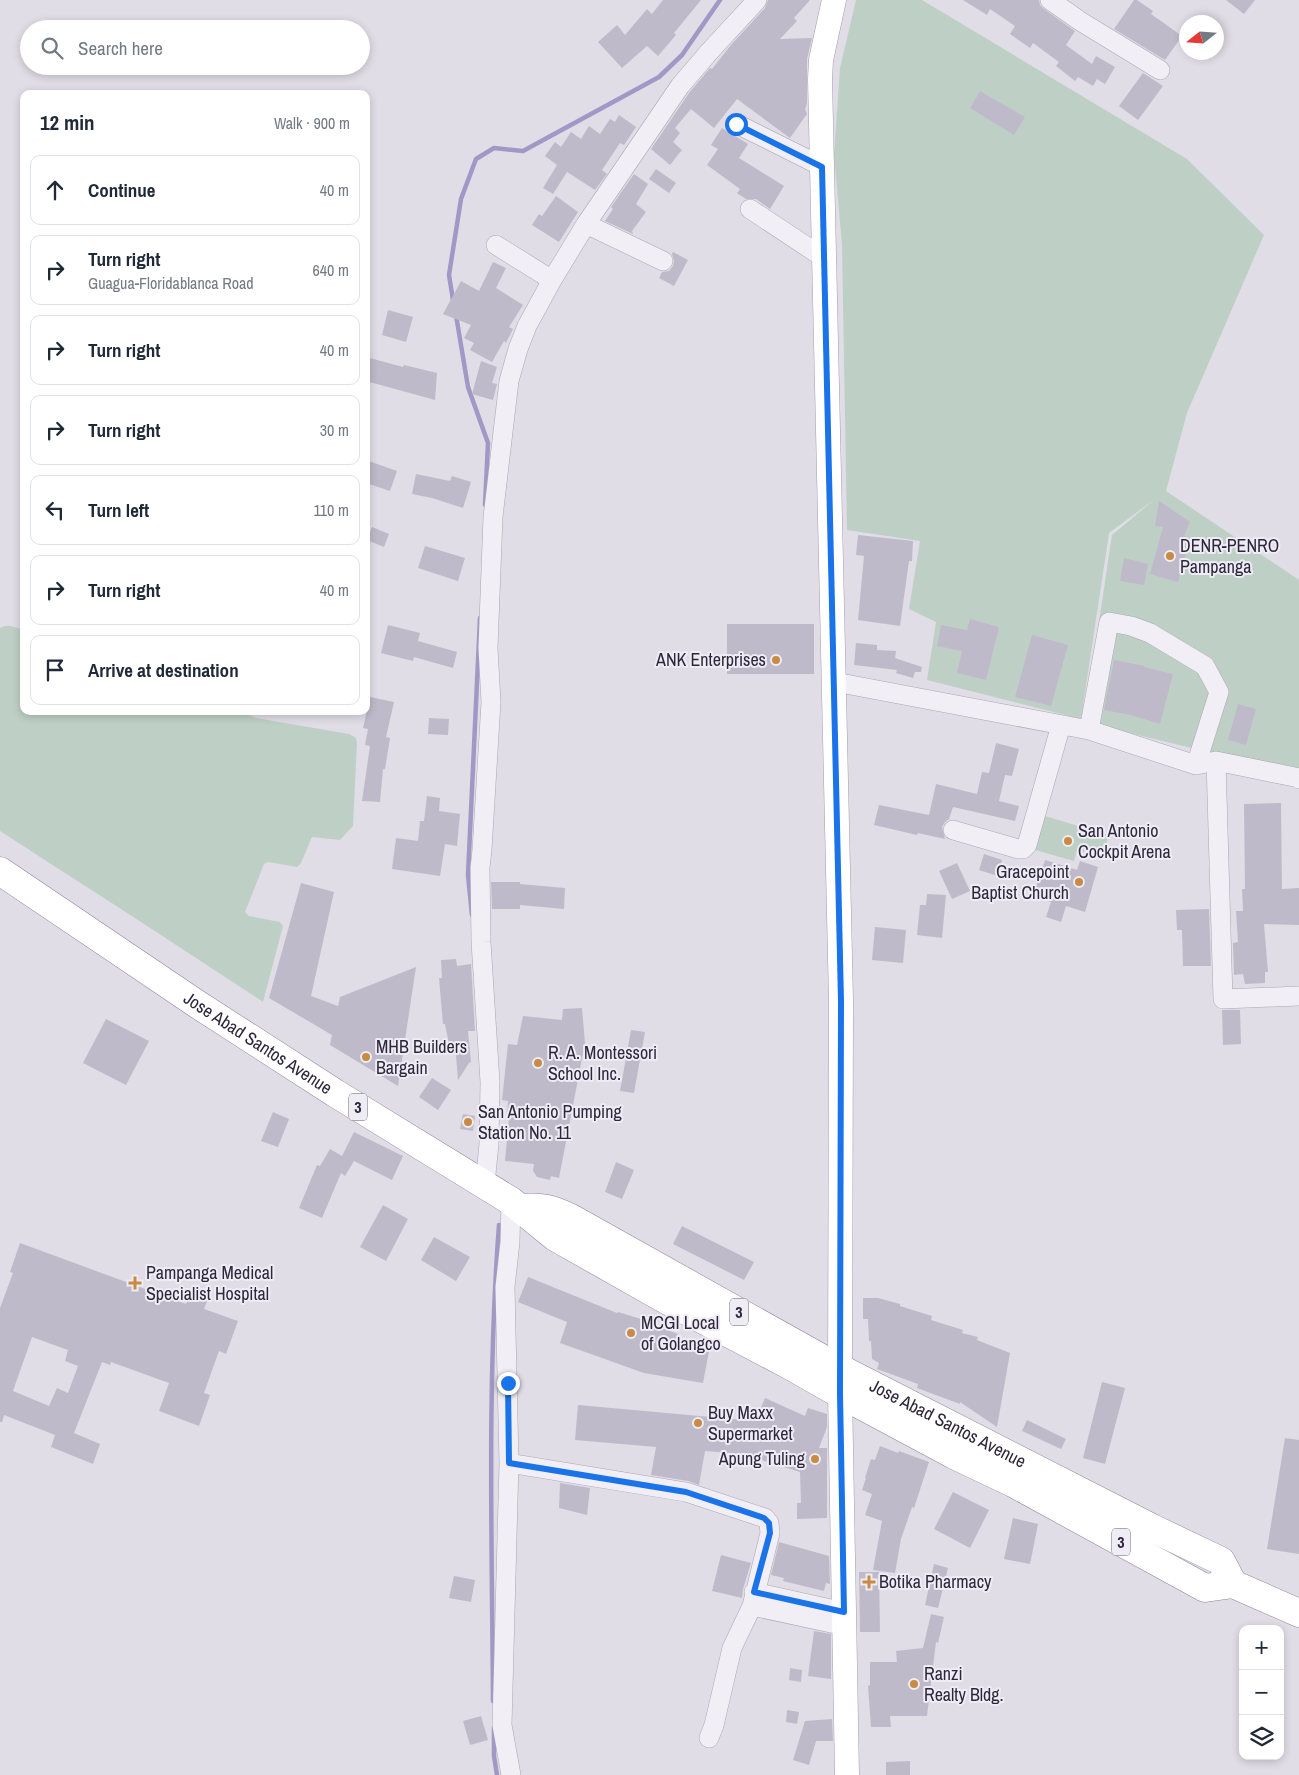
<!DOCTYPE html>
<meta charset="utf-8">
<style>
:root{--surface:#fff;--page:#f6f6f7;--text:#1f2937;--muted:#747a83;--line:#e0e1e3}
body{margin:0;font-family:"Archivo Narrow",sans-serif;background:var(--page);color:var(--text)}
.controls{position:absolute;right:15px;bottom:15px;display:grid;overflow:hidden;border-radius:10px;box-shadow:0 2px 8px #0003}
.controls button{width:45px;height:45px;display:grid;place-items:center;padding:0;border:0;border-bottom:1px solid var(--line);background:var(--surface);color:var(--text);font:25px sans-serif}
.compass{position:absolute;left:1179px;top:15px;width:45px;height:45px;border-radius:50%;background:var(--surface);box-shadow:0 2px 8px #0003;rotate:253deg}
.stop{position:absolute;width:15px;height:15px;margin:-11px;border:4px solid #1a73e8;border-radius:50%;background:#fff}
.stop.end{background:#1a73e8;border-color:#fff;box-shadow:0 1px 5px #0008}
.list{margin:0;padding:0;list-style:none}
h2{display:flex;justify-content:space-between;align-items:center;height:65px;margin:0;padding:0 20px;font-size:21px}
h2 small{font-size:16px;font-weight:400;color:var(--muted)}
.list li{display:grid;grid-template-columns:32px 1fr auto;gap:15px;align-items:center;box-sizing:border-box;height:70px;margin:0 10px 10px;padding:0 10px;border:1px solid var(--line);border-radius:10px}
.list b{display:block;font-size:19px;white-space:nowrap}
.list p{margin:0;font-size:16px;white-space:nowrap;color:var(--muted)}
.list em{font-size:16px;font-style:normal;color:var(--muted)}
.icon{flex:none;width:28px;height:28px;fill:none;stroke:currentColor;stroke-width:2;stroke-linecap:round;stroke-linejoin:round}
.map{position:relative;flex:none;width:1299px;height:1775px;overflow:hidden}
.search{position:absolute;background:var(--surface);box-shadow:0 2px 8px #0003;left:20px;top:20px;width:350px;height:55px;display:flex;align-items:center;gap:12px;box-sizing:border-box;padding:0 18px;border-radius:28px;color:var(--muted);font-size:19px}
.panel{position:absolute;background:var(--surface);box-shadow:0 2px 8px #0003;left:20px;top:90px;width:350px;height:625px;border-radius:10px}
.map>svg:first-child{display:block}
.green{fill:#bed0c6}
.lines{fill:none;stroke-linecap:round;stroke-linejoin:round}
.stream{stroke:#a198c6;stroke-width:4.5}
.building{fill:#bfbac9;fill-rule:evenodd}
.minor-casing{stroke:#aba6b3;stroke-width:20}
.major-casing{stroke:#a39db2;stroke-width:25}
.highway-casing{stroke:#8c859c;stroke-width:29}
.minor{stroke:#f1eff5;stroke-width:19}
.major{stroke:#fff;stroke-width:24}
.highway{stroke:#fff;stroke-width:28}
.route{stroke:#1a73e8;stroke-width:6}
.poi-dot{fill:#c98b44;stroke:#eeecf4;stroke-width:2}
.labels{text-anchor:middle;stroke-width:4;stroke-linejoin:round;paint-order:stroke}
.shield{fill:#eeecf4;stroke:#686273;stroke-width:1}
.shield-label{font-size:16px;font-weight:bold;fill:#2e273c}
.poi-label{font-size:18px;fill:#2e273c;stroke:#eeecf4;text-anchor:start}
.street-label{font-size:18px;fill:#2e273c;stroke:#eeecf4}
</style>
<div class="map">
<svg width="1299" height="1775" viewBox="0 0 1299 1775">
<rect width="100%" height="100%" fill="#e0dde6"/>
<path class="green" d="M856,0H922L1187,159L1264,235L1187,413L1166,491L1299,580V776L1291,772L1084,722L1112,535L1155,499L1109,533L1081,719L927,680L936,622L909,609L920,541L847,530L842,245L834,154L840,68Z
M5,626H11L24,630V711H239L256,718L349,734L355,737L357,742L353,826L340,840L312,837L301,863L297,867L268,862L264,864L245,912L249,916L280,922L283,926L263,1002C176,944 88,888 0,831V628Z
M1038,814L1109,835L1102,857L1077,850L1074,861L1028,848Z"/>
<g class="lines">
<path class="stream" d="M453,300L449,275L461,199L476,159L494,148L523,151L659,77L682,55L720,0
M456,315L468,387L488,443L485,505
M472,915L468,875L480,618
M493,1701C492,1542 487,1383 499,1225
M494,1727V1756L497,1775"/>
</g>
<path class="building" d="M663,0H701L674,33L676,35L658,56L647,46L622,68L598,42L617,25L625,35L647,9L652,14Z
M768,0H810L794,18L797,21L780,39L812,38L807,59V104L805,109L807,114L790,138L737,99L714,128L691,109L675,128L680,133L673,142L682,150L670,165L651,149L689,93L710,68L712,69L731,45L765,8Z
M963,0H1039L1040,5L1044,9L1075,31L1066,45L1092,64L1096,56L1115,67L1105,84L1097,79L1093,86L1078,77L1075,81L1056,66L1059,62L1033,43L1030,48L1010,34L1015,26L990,9L987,15Z
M1134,0H1137L1153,11L1151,14L1182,36L1165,60L1114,29Z
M1226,0H1255L1244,14Z
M1143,73L1163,86L1138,120L1119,106Z
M980,91L1025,117L1014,135L970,108Z
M619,115L636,127L624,145L620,143L602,170L607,174L595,190L567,172L553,194L543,188L557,165L545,156L555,142L561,147L571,132L581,139L589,126L600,134L610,119L615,122Z
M722,128L748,144L739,158L784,186L770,209L756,199H746L737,193L740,189L707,165L718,149L711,145Z
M656,169L676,183L669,193L649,179Z
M634,174L648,184L636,204L646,212L632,231L633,234L605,221L613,209L611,207Z
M556,196L578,212L559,242L532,225L539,214L542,216Z
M673,252L688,260L674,286L659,278L662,272L669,271L673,266L674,261L672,254Z
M493,262L506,268L496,288L523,305L509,327L513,329L506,343L504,341L492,362L470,350L474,343L464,338L471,325L443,314L461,281L479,291Z
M388,310L413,317L406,342L382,335Z
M366,357L403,367L404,365L437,373L435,400L366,381Z
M481,361L497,367L492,383L497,384L493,400L472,394Z
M366,460L397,471L390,491L366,483Z
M416,474L450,481L452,476L471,482L463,508L432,498L412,494Z
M1159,501L1190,522L1184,536L1190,538L1178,582L1150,574L1163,527L1155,526Z
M372,527L389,534L384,547L367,540Z
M858,535L913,541L912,561H909L900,626L858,620L864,556L856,555Z
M425,546L465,558L458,581L418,568Z
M1124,558L1148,564L1144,585L1120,581Z
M970,619L999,627L986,680L957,673L962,651L937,646L941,625L967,630Z
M727,624H814V674H727Z
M388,625L420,633L418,641L457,652L453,668L414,657L413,661L381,653Z
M1032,635L1068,645L1051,706L1015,697Z
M856,643L877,645V650L896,651L895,658L922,667L921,672H915L913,678L896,673L897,670L854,665Z
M1114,660L1145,666L1144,667L1173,674L1160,724L1131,715L1104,710Z
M370,697L394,702L386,737L390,738L385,769H383L380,802L362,801L370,746L365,745L368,729L363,728Z
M1238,704L1256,709L1246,745L1228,740Z
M429,718L449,719L448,735L428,734Z
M996,743L1019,749L1012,776L1005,775L999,801L1019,806L1015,821L953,807L949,819L945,822L942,827L945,839L918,833L917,835L874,825L879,805L929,815L936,784L977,794L982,772L989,773Z
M427,796L440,798L439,811L460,814L457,846L445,844L440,876L392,869L396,838L418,841L420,821H424Z
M1281,803L1282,889L1299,888V925L1264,924L1268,972H1265V983L1245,984L1243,974L1234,975L1233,943L1238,942L1236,911H1243L1242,889H1245L1244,804Z
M984,854L1002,860L998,876L979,870Z
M1045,860L1077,870L1080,861L1098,867L1085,912L1066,906L1061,922L1046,917L1051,902L1033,896Z
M957,863L970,891L952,899L939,871Z
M491,882H520V884L565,888L564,909L520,905V909H492Z
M301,883L334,892L311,996L338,1006L340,997L416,967L398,1086L330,1045L332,1035L269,998Z
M927,894L946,895L942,938L917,935L920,905H926Z
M1209,909L1211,966H1183L1182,930H1177L1176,910Z
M875,927L906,930L903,963L872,960Z
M456,959L457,966L471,964L475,1031H468L471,1062L469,1063L458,1080L455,1043L449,1044L445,1024H443L439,978H442L441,960Z
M582,1008L585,1043L559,1178L551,1176L550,1180L537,1177L533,1171L534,1164L505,1161L509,1117H507L508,1101L502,1100L508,1044L517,1045L523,1016L562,1020L563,1009Z
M1222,1010H1240L1241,1044L1223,1045Z
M106,1019L149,1041L126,1085L83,1063Z
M631,1030L645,1032L634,1093L620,1091Z
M432,1078L451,1090L438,1110L419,1097Z
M273,1112L289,1119L278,1147L261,1141Z
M463,1114L475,1116L473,1131L460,1129Z
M354,1132L403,1156L392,1180L354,1161L345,1176L341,1173L322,1218L299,1208L317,1165L320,1166L330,1149L342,1156Z
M616,1162L634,1170L622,1199L605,1192Z
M383,1205L408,1219L386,1261L360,1247Z
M682,1226L754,1262L744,1280L673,1244Z
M434,1237L470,1257L456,1281L421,1260Z
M20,1243L186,1304L192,1289L209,1296L204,1309L238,1321L226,1354L219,1351L204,1393L210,1395L199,1426L159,1411L169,1383L111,1362L110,1365L102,1362L74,1433L100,1444L93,1464L51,1447L55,1435L4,1415L2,1422H0V1308L13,1273L10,1272ZM32,1337L68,1350L65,1361L78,1366L68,1393L57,1388L49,1406L13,1391Z
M528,1277L617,1313L618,1312L651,1322V1324L678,1334L676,1337L698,1345L702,1337L711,1341L703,1383L644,1373L560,1343L567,1322L518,1302Z
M863,1298H878L900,1304V1306L932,1316L931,1320L963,1330L962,1333L978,1337L977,1340L1010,1353L997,1427L960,1402V1404L917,1388L918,1384L877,1369L879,1363L872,1359L871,1341H869L868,1319H863Z
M1102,1382L1125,1388L1105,1464L1083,1458Z
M765,1398L805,1416L808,1408L827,1414V1427L819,1448H827V1518L797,1519V1503H801L800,1472L742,1454L705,1451L699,1485L688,1481L651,1475L656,1447L575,1440L578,1405L755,1421Z
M1027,1420L1066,1439L1061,1449L1022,1431Z
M1285,1438L1299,1440V1554L1267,1549Z
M880,1446L898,1453L899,1451L929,1462L914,1508L912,1507L901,1539L895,1573L873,1570L882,1521L865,1515L872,1494L862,1490L866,1478H865L871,1459L875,1460Z
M560,1483L590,1488L587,1515L559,1508Z
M953,1492L989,1510L970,1548L934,1529Z
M1013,1518L1038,1524L1030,1564L1004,1559Z
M779,1542L829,1556L830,1584L826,1583L824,1591L783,1581L784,1578L771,1575Z
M721,1555L751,1563L743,1589L742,1598L712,1591Z
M934,1564L948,1568L938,1608L925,1605Z
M859,1572H879L880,1632H860Z
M454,1576L475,1580L471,1602L449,1598Z
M931,1614L944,1617L938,1643L936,1642L927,1716H890L891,1727H871L868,1686L870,1685V1662H897L896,1651L923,1648Z
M814,1631L831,1634V1679L808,1676Z
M790,1668L802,1670L801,1682L789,1680Z
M787,1710L799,1712L797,1724L786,1722Z
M481,1716L488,1740L470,1745L463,1721Z
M832,1719L833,1741H816L809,1765L793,1760L805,1721Z
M910,1761V1775H886V1762Z"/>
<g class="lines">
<g class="minor-casing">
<path id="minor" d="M1050,0L1080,21L1160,70
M737,124L823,167
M750,209L824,258
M586,224L663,261
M496,245L552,280
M835,682L1089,730L1196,765L1216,761L1299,778V779
M1089,730L1109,622L1131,626L1150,633L1205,666L1219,692L1196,765
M1216,761L1223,999L1299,996
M953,830L1018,849H1023L1027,845L1061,725
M485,1184L489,1144L490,1082L481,942L480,868L482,850L491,702L488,648L493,517L509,381L518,349L527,326L552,280L586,224L631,158L680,86L709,52L757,0
M511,1201L510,1242L505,1287L509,1463L502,1725L511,1775
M509,1463L686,1492L765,1518L769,1523L770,1533L752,1606L732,1648L714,1725L709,1738
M754,1592L844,1612
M752,1606L845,1626"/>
</g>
<g class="major-casing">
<path id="major" d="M834,0L821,60L820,79L841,1001L840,1394L847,1775"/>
</g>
<g class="highway-casing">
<g id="highway">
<path id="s1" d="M0,871L197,1004L335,1093L511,1201L555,1237L677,1306L789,1365L840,1394L954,1455L1013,1483L1205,1588L1233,1584L1299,1613"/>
<path id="s2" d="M521,1208C541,1206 551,1209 569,1217L839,1368L1152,1528L1221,1561L1233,1584"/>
</g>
</g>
<use href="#minor" class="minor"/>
<use href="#major" class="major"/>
<use href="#highway" class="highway"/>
</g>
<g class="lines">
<path class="route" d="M508,1383L509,1463L686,1492L764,1518L769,1523L770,1533L754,1592L844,1612L840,1394L841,1001L822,167L736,124"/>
</g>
<g class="poi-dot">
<circle cx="1170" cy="556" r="5"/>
<circle cx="776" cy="660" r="5"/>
<circle cx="1068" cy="841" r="5"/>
<circle cx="1079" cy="882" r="5"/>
<circle cx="366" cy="1057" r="5"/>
<circle cx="538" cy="1063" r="5"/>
<circle cx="468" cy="1122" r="5"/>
<path d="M132.5 1275.5h5v5h5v5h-5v5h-5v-5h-5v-5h5z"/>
<circle cx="631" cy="1333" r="5"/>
<circle cx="698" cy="1423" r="5"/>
<circle cx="815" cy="1459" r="5"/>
<path d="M866.5 1574.5h5v5h5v5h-5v5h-5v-5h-5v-5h5z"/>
<circle cx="914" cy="1684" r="5"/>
</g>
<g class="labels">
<g class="shield">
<rect x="349" y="1093.5" width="18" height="27" rx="4"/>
<rect x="730" y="1298.5" width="18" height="27" rx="4"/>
<rect x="1112" y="1528.5" width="18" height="27" rx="4"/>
</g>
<g class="shield-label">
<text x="358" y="1113">3</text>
<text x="739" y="1318">3</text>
<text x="1121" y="1548">3</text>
</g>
<g class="poi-label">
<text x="1180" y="552">DENR-PENRO<tspan x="1180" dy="21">Pampanga</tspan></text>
<text x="766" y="666" text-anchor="end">ANK Enterprises</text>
<text x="1078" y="837">San Antonio<tspan x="1078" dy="21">Cockpit Arena</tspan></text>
<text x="1069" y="878" text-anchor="end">Gracepoint<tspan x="1069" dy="21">Baptist Church</tspan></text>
<text x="376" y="1053">MHB Builders<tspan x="376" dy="21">Bargain</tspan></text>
<text x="548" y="1059">R. A. Montessori<tspan x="548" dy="21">School Inc.</tspan></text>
<text x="478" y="1118">San Antonio Pumping<tspan x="478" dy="21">Station No. 11</tspan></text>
<text x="146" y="1279">Pampanga Medical<tspan x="146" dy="21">Specialist Hospital</tspan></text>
<text x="641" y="1329">MCGI Local<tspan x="641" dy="21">of Golangco</tspan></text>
<text x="708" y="1419">Buy Maxx<tspan x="708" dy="21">Supermarket</tspan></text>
<text x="805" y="1465" text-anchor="end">Apung Tuling</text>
<text x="879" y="1588">Botika Pharmacy</text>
<text x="924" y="1680">Ranzi<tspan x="924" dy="21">Realty Bldg.</tspan></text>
</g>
<g class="street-label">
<text dy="6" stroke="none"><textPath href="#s1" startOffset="310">Jose Abad Santos Avenue</textPath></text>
<text dy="6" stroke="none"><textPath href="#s2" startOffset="481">Jose Abad Santos Avenue</textPath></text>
</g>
</g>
</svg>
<div class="controls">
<button>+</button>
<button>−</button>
<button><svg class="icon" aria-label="layers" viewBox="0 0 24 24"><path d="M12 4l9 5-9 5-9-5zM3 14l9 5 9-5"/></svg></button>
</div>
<svg class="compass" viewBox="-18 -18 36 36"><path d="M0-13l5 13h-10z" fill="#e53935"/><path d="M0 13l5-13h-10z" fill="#747a83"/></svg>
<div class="stop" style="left:736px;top:124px"></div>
<div class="stop end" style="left:508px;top:1383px"></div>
<div class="search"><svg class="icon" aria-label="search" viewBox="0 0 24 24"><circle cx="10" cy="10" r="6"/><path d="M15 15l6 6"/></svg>Search here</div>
<section class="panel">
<h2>12 min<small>Walk · 900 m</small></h2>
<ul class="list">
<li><svg class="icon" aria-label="ahead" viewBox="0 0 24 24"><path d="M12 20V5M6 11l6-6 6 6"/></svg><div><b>Continue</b></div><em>40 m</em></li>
<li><svg class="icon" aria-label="right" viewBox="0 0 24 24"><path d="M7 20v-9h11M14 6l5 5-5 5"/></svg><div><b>Turn right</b><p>Guagua-Floridablanca Road</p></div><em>640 m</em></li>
<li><svg class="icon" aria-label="right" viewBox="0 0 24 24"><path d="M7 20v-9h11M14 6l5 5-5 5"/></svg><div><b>Turn right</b></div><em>40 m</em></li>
<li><svg class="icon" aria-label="right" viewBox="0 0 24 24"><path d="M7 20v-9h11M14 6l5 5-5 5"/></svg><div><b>Turn right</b></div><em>30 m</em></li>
<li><svg class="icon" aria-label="left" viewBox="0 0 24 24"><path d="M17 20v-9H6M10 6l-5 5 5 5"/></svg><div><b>Turn left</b></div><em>110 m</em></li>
<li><svg class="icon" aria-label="right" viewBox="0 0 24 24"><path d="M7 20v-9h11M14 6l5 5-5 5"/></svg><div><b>Turn right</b></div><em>40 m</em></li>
<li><svg class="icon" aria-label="arrive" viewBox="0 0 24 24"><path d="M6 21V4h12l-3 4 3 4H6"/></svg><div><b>Arrive at destination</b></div></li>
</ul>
</section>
</div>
